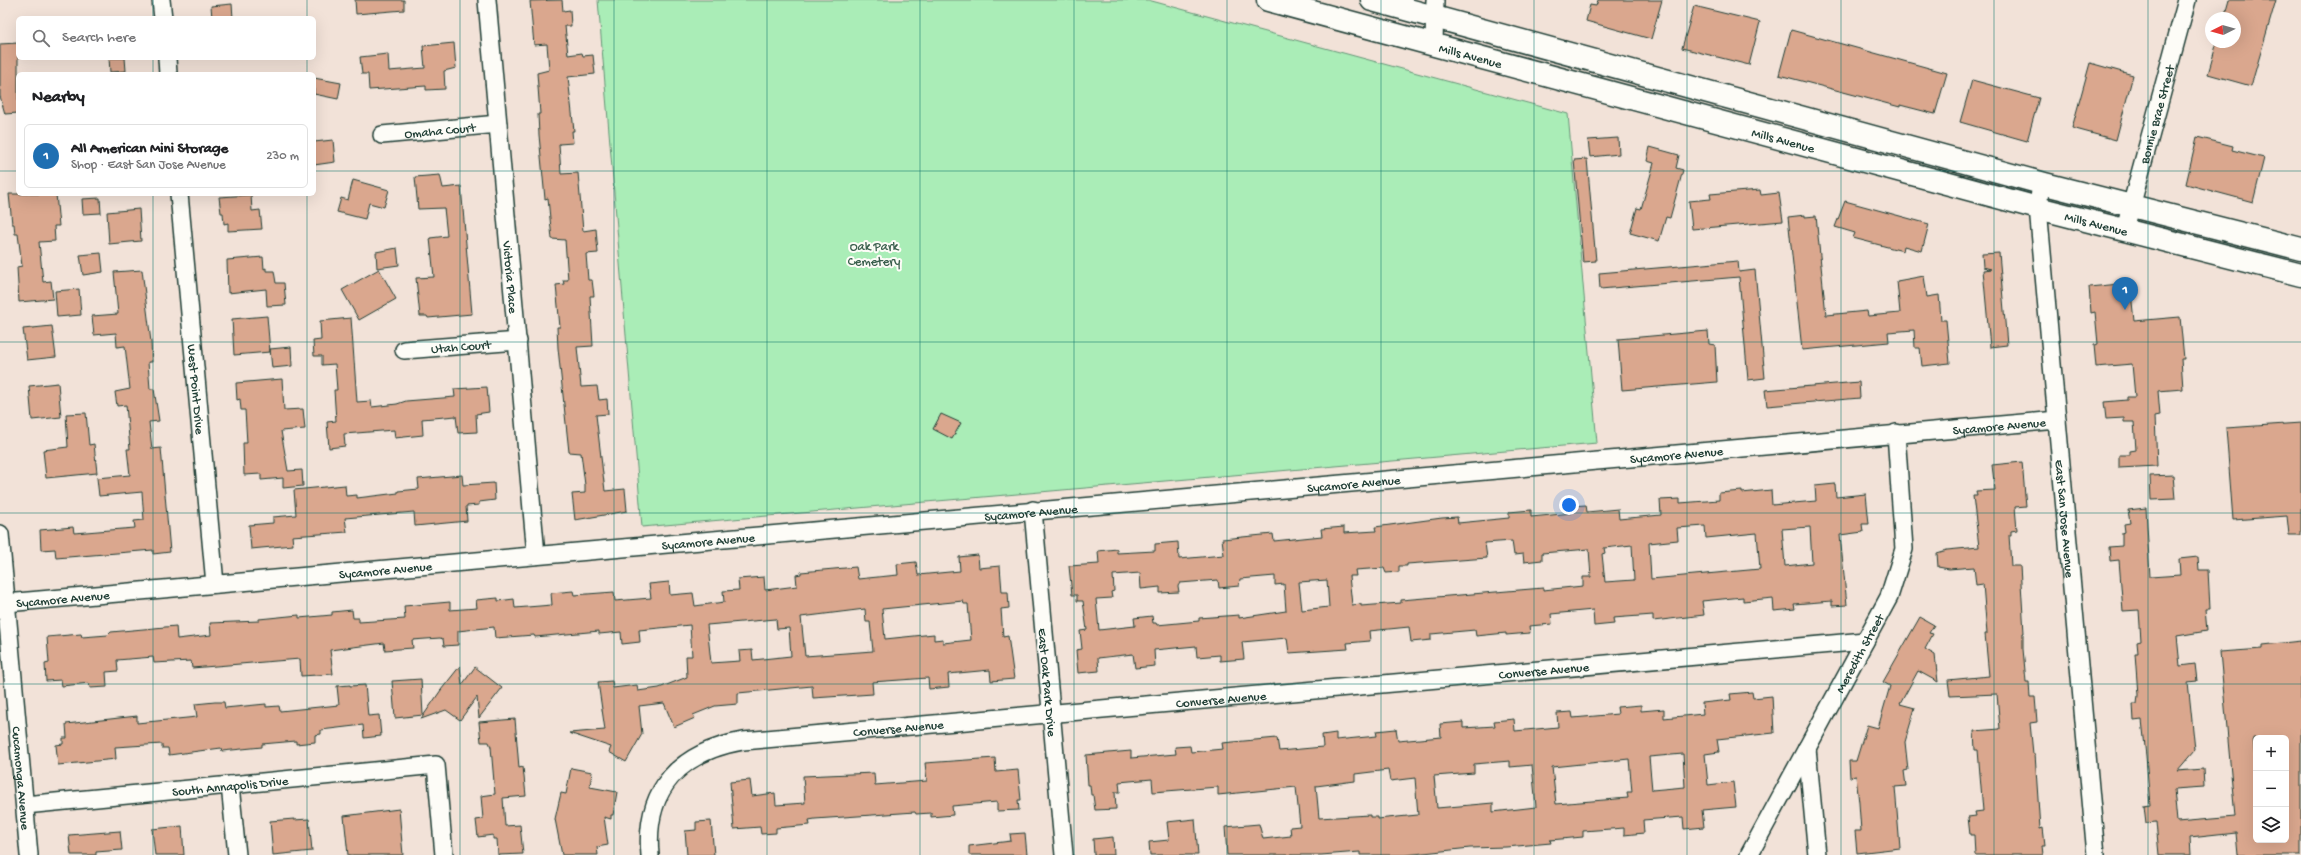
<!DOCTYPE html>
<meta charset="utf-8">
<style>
:root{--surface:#fff;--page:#f6f6f6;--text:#202124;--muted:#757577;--line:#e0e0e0;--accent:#1f6fb2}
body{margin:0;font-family:"Gochi Hand",sans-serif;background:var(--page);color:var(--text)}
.controls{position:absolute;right:12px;bottom:12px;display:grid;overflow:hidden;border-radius:6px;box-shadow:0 4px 16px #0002}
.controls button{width:36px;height:36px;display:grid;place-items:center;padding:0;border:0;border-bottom:1px solid var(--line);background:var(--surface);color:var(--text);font:20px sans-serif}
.compass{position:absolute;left:2205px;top:12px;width:36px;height:36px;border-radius:50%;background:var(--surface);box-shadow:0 4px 16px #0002;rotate:265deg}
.you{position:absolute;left:1569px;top:505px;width:14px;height:14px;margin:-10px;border:3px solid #fff;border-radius:50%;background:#1a73e8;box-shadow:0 0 0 6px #1a73e833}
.badge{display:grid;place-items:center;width:26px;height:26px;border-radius:50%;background:var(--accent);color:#fff;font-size:13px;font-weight:700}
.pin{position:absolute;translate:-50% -33px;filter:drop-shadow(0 1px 2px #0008)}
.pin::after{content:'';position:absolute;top:21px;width:14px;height:12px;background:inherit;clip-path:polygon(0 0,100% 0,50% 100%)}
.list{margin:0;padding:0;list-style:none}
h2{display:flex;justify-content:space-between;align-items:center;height:52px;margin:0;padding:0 16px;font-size:17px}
h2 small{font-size:13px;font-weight:400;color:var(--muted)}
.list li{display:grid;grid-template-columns:26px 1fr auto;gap:12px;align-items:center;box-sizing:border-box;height:64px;margin:0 8px 8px;padding:0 8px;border:1px solid var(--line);border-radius:6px}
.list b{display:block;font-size:15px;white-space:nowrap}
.list p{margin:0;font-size:13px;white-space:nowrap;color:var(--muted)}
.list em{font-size:13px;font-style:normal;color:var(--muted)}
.icon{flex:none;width:22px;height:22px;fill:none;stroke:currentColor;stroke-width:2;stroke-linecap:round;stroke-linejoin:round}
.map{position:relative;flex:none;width:2301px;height:855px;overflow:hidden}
.search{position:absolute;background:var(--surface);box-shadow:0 4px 16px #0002;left:16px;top:16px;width:300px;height:44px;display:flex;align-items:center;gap:10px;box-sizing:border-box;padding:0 14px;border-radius:6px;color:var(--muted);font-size:15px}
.panel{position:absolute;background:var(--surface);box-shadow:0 4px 16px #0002;left:16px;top:72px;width:300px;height:124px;border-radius:6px}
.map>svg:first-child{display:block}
.green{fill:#aaedb7;stroke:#649576}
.building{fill:#daa78e;stroke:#1f3d34;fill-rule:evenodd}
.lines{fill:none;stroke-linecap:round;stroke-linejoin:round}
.street-casing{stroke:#1f3d34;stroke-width:20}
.primary-casing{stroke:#1f3d34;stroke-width:25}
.street{stroke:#fdfcf7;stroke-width:17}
.primary{stroke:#fdfcf7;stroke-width:22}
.grid{fill:none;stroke:#0f766e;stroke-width:1;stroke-opacity:0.55}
.labels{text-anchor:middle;stroke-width:4;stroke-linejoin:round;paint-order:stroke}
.street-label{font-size:13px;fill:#1f3d34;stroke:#fdfcf7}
.park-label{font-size:13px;fill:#3b604e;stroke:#fdfcf7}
</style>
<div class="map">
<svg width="2301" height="855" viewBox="0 0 2301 855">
<rect width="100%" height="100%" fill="#f2e2d8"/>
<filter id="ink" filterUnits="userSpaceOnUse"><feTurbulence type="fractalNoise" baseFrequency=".025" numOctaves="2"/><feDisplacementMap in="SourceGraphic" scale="8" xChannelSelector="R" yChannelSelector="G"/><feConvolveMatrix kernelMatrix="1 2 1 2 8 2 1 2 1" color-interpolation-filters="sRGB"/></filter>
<g filter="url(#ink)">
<path class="green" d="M598,0H1148L1568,114L1597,443L642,527Z"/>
<path class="building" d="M355,0H404V10L356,14Z
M562,0L563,11L570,10L571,26H565L568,55L582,53L583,56L593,55L595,74L568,77L574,131H572L573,143L559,144L561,174L578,173L583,231L596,229L598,253L586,254L588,280H592L594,296H590L593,346L577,347L581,387L597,386L599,400L607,399L608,414L596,415L605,491L625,489L627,511L575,520L572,494L585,493V485L581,453L569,452L558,348L557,327H560L556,285L564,284L563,280H568L565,240L552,239L548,198L545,199L539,135L538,114H540L537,73L549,70L547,44L534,45L530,1Z
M1598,0H1662L1651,39L1586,21L1590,5L1596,6Z
M2229,0H2276L2251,86L2208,74L2217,42H2235V18H2224Z
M232,4L233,18H212L211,6Z
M1694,6L1760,22L1749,65L1682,48Z
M1791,30L1947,73L1935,114L1900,105V107L1779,75Z
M18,43V113L5,114L0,96V44Z
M454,43L456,68L444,71L445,89L426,90V86L369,90L368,74H362L360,57L388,54L389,71L425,68L423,46Z
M109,58H125L126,71L110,72Z
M2090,63L2133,75L2116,140L2072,128Z
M314,78L341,83L338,99L314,94Z
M1972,80L2039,98L2027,141L1960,122Z
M2197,137L2233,146L2232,150L2264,158L2253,202L2186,184Z
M1618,138L1619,154L1590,157L1588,140Z
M333,140L335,162L314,165V142Z
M1650,147L1679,155L1676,168L1683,170L1670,218L1666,217L1659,241L1630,233L1637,208L1641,209L1654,163L1647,161Z
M1587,159L1596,261L1583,262L1574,160Z
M440,175L443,188L461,186L472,314L428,318L427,316H420L416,278L434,277L430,238L447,236L444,208L418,209L415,177Z
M353,180L389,190L384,207L369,203L365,219L337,212L341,198L348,200Z
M1760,190L1761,195L1779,193L1783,221L1692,229L1689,201L1711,199L1710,194Z
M9,194H56L59,226H54L55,241L39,242L43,282L51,281L53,299L19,302L17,267L22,266L18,234H15L14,224H12Z
M251,195L252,211L260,210L262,229L228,231V223L224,224L223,213H221L219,197Z
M100,198L101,213L83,214L82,199Z
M1845,201L1929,224L1922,251L1904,246L1903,251L1853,238L1855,233L1835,227Z
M139,209L141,241L109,244L107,212Z
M1805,215V217L1816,216L1826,315L1867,311L1868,316L1900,313L1897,281L1924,276L1927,297L1939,295L1941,320H1946L1950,363L1922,366L1920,348H1915L1914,330L1888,332L1889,342L1802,350L1788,217Z
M397,248L399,265L377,268L376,252Z
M101,253L103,272L83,275L80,255Z
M1999,253L2007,345L1990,347L1983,270L1991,269L1983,267L1982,254Z
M263,257L264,269L266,268V271H274L276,283H284L286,305L267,306L266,289L228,293L227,260Z
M1738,261L1739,272L1755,270L1765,378L1748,380L1739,277L1600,289L1599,273Z
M379,269L396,299L359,320L342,290Z
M142,270L151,342L152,362H148L150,389H154L159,421L149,422L152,449L161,448L170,552L153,554V550L56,558L55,549L41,550L40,530L73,527L74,533L98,531L135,528L134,521L144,520L142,492L99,496L97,478L130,475L127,449H130L126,405L117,406L115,392L130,389L125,346L117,347L116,333L94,335L92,316L118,314L114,272Z
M2130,283L2134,321L2180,317L2184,359H2181L2183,389L2158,391L2160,415L2155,416L2157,466L2119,468V455H2130V451L2136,450L2134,422H2124V418L2106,419L2104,402L2127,400V397H2135L2132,364L2096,367L2094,345L2098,344L2095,312L2091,313L2089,287Z
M79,289L81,315L57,317L55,291Z
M267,316L270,352L234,355L232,319Z
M351,318L357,402L371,401L372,407L397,404L406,401L455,397L454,389L487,387L489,412L476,414L477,432L458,433L456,416L422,419L423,435L395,438L394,430L344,434L345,446L329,448L327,422L336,421L334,390H337L335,364L322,365V356H314L313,341L321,340L320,321Z
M52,326L56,357L27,360L23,329Z
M1708,331L1709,344L1715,345L1717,382L1622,390L1618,339Z
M291,347L292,366L272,368L270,349Z
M282,379L284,410L303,409L305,429L281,431L288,471L302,470L303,486L283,488V478L261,480V474L244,475L243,443H247L245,410H241L240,399L237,400L236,383Z
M1859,382L1860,398L1767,406L1765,390Z
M58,383L61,417L32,420L29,386Z
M86,413L89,445L94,444L97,473L46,478L43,450L68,447L66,414Z
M941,414L961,423L952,439L933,429Z
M2301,423V535H2289L2287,516L2233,520L2226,428Z
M2022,462L2026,506L2015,507L2017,530L2011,531V535H2009L2011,566H2020L2024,633H2023V649L2026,682H2029L2030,697H2035L2037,722L2030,723L2033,754H2035L2040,829L2043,828L2045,845H2042L2043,855H1975L1974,835H1970L1968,817L1976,816L1975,812L1983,811L1978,750H1975L1974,731L2000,729L1997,694L1950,696L1948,680L1989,676L1985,634H1987L1983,584L1976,585L1974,567L1949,569L1938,567L1937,553L1947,550L1979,547L1973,496H1977L1976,491L1995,490L1992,465Z
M462,475L463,485L494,483L495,500L479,502V505L466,506L467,521L415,526L414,512L345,518L347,532L292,536L293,545L251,549L249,525L273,523V517L296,515L294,490L345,485L346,496L357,495V498L398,493V491L419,489L418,479Z
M2173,475L2175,499L2151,500L2150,476Z
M1835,484L1836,497L1866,494L1869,524H1862L1863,532L1840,535L1847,605L1832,606V601L1794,604L1795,609L1774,611L1773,598L1743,601V597L1702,601L1704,615L1653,621V615L1613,618L1614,624L1594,626L1593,610L1551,614L1552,624L1529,626L1530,633L1506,635V633L1476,636L1475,630L1431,634V640L1411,642L1409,627L1369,631L1370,641L1347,643L1348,649L1289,653L1287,638L1242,642L1244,659L1220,661V655L1197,657L1196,646L1154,650L1155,666L1135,668L1133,654L1098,658L1099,671L1078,673L1076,650L1082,649L1080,631L1087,630L1083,601H1077V595H1072L1069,566L1099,564L1098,551L1117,549V553L1155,551V544L1178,542L1179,559L1224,555L1222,539L1273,534L1274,541L1322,536L1321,529L1344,527V533L1376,531L1375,527L1442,518L1457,517L1458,523L1509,518V512L1531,510V517L1572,513L1571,506L1586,505L1587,512L1618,509L1619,519L1661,515L1660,500L1680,499V503L1719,500V493L1742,491V493L1771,490L1772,505L1816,501L1815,486ZM1705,526L1706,538L1757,533L1760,569L1651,579L1649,543L1678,540L1677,528ZM1810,527L1812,563L1785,566L1782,529ZM1512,541L1514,555L1523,554L1524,562L1542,560V553L1589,549L1591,577H1583V586L1543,590V588L1401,600V603L1361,606V604L1352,605L1349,576H1356L1355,570L1384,568L1386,573L1399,572V566H1407V564L1487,558L1485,543ZM1632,545L1634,580L1605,582L1602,554L1605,553L1604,548ZM1140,573L1141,589L1160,587V593L1179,592L1178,586L1180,583L1218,580L1219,588L1239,586L1240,579L1275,576V585L1284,584L1286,611L1239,618V615L1199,618V621L1157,625L1156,623H1153L1152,616L1134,618L1135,626L1099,630L1096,599L1112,598L1111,592L1114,591L1113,575ZM1327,580L1329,607L1302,610L1299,582Z
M2146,508L2150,577L2180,575L2179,559L2198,557L2199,570H2208L2210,609H2205L2207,631L2177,636L2180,666L2195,664L2197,681L2188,682L2195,750L2177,771L2203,769L2204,787L2174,789L2177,822L2235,817L2220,652L2263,649V645L2301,641V855H2238L2236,833L2190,838L2191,855H2159L2156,822L2146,823L2144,806L2150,805L2146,756L2142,720L2134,721L2133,704H2137L2138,695L2135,653H2138L2137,642L2141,641L2139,610L2123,611L2119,560L2110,561L2109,547L2122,546V533L2125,532L2124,524L2130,523L2128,510ZM2253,738H2286V840H2256V772Z
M978,555L979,568L1000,566L1002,592H1008L1009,608L1001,609L1003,637L1008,636L1014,679L991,681L990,670L948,674L949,687L929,689L928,678L872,682L873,694L813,698L812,686L738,693V704L715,706L693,715L695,718L674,727L664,703L639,706L642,734L626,762L609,752L611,747L569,733L605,730L598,682L612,681L613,688L637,685L638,691L659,688L687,677L686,656H692L690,625L639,630L640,642L622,644L621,632L599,634V631L535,637L534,635L495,638L494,627L458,631V645L444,646L443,639L440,638L412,640L413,648L385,650L384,643L330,650L333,674L301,676L300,659L192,668L191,661L154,663L153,657L117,660L118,671L106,672L107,687L90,688L89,683L62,686L61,680L46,681L45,664L49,663L47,637L81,634L82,637L108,635L111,632L176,626L177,639L211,635L210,623L259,621V619L299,615V618L332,615V612L352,610L353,618H359V622L405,619L404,606L450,602V610L477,608L476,600L498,598V601L514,599L515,608L552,605L551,593L573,591L574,595L614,592L615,601L651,598L649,584L669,582L670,595L693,593L695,606L724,602L723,591L739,590L738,579L764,577L765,590L797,586L796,575L801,574V572L856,567L858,579L898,575L897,564L916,562L918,575L960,571L959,557ZM963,601L964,604H968L971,640L943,643V639L934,640V634L885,639L882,609ZM865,609L866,622H870L873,651L805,656L801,617ZM776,619L777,629L789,628L791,656L753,660L752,650L739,651L740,661L711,663L707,625Z
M1920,617L1934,625L1929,633L1933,634L1925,649L1935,655L1938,682L1918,671L1900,704L1915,708L1905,742L1908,770L1904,771L1906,786L1895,787L1900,848L1857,853L1855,831H1861L1859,803L1856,776L1850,777L1849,761H1856L1867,725L1878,728L1890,686L1883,682Z
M460,666L462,685L475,667L502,688L479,718L477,697L460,720L446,710L421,719L441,690Z
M421,679L423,715L395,718L392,681Z
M350,685V686L365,685L368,716L379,715L381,736L364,738L363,725L321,730V734L315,735V742L296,744V741L262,744V747L222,751L221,748L169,755L168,748H162V744L115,747L116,759L58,765L56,745L63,744V738H67L66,724L137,716V723L197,717L195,704L215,702H224L225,708L266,704V707L279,706L280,711L339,705L337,686Z
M1752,692L1753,698L1772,696L1774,733L1717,739L1719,752L1705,754L1708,785L1733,782L1736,807L1702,810L1704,827L1684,829L1683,817L1643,820L1644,833L1624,835V828L1583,831V837L1550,840L1551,843L1506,847L1470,848L1405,855H1360V852L1321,855H1227L1225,827L1259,824L1263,839L1291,836L1290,827L1300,826L1296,787L1218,795V787L1153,792L1152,779L1119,782L1120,792H1115L1116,809L1095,810L1093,795H1091L1090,785H1088L1086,755L1131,751V758L1176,754L1175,747L1190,746L1191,752L1223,749L1222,743L1277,738L1279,751L1323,747L1322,735L1336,733V740L1377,736L1376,731L1396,729L1398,741L1441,737L1440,724L1463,722V728L1495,726L1494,721L1514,719L1515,731L1558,727L1557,713L1572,712L1573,718L1618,714L1617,707L1641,705V711L1664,709V718L1703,714L1702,703L1731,700L1730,694ZM1683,754L1685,787L1652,790L1649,757ZM1629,759L1632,792H1627L1628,798L1556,804L1552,767ZM1510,761V767L1532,765L1536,807L1493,812V803L1437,808L1434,776L1474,773V764ZM1388,770L1390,781L1415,778L1418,815L1377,819V817H1370V815L1319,818L1316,786L1355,781V774Z
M515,719L519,768L523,767L526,796L503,798L505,826L520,825L523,854L498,855L497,839H493V835L478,837L476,820L483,819L481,796L495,794L491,747L489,742H481L479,722Z
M995,758L996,772L1018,770L1021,800H1018L1019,810L997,811V802L952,806L953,815L931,817V813L916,814L915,812L815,819L809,820L810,825L776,828V833L761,834L760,827L734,829L730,782L750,780L752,796L775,793L776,805L805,803L803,776L874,773L875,785L927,781L925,763Z
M571,768L592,772L590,787L617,792L613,815H611V819L604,817L608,845L597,847L598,855H562L555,819L561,793L566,794Z
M399,809L403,855H348L344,816Z
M294,819V820L309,819L312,851L273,855L270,821Z
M1195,819L1198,855H1150L1149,842L1169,840L1167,822Z
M711,821L714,855H687L685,831L696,830V822Z
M182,826L184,855H155L152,829Z
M120,831L122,850L96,852V855H71L69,835Z
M1025,833L1027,855H969V846L1011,841L1010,834Z
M1113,837L1114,855H1094L1093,839Z"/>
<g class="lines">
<g class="street-casing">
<g id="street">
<path d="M161,0L163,18"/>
<path id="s1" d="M487,0L536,555"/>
<path d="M1434,44L1435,0"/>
<path d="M167,58L168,74"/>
<path id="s2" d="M382,135L498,124"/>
<path id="s3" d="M2041,182L2038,208L2096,855"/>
<path id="s4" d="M179,194L215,584"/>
<path id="s5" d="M2125,229L2187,0"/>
<path id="s6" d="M404,350L518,341"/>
<path id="s7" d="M1033,510L1064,855"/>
<path id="s8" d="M0,534L29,855"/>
<path id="s9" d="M6,603L2057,420"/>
<path d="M1807,748L1817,855"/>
<path d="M230,785L237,855"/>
<path id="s10" d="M25,805L436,765L444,855"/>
<path id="s11" d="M650,855C644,789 680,752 743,741L1865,641"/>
<path id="s12" d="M1749,855L1889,597L1904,549L1896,433"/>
</g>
</g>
<g class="primary-casing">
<g id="primary">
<path id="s13" d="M1268,0L2038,208L2301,275"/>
<path d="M1372,0L2045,184L2301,249"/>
</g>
</g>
<use href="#street" class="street"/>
<use href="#primary" class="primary"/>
</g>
</g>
<path class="grid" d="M153,0V18M307,0V18M460,0V855M614,0V855M767,0V855M920,0V855M1074,0V855M1227,0V855M1381,0V855M1534,0V855M1687,0V855M1841,0V855M1994,0V855M2148,0V855M153,58V74M307,58V74M0,171H18M314,171H2301M153,194V855M307,194V855M0,342H2301M0,513H2301M0,684H2301"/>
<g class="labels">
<g class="street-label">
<text dy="5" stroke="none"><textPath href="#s13" startOffset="210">Mills Avenue</textPath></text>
<text dy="5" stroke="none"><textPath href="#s5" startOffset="119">Bonnie Brae Street</textPath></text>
<text dy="5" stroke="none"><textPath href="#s2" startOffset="58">Omaha Court</textPath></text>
<text dy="5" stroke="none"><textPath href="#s13" startOffset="534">Mills Avenue</textPath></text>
<text dy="5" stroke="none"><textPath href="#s13" startOffset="858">Mills Avenue</textPath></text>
<text dy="5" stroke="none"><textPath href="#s1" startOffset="278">Victoria Place</textPath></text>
<text dy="5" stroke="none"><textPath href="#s6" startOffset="57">Utah Court</textPath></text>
<text dy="5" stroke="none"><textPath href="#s4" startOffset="196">West Point Drive</textPath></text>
<text dy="5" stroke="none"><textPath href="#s9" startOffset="2001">Sycamore Avenue</textPath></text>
<text dy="5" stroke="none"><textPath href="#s9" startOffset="1677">Sycamore Avenue</textPath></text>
<text dy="5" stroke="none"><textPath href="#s9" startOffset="1353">Sycamore Avenue</textPath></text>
<text dy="5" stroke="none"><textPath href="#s9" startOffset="1029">Sycamore Avenue</textPath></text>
<text dy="5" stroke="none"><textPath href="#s3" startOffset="338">East San Jose Avenue</textPath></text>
<text dy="5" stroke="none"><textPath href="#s9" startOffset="705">Sycamore Avenue</textPath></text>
<text dy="5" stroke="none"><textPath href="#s9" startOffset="381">Sycamore Avenue</textPath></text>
<text dy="5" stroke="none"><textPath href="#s9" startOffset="57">Sycamore Avenue</textPath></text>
<text dy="5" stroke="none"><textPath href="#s12" startOffset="230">Meredith Street</textPath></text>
<text dy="5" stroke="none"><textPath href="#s11" startOffset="969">Converse Avenue</textPath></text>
<text dy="5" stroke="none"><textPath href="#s7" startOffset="173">East Oak Park Drive</textPath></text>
<text dy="5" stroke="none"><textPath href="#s11" startOffset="645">Converse Avenue</textPath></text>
<text dy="5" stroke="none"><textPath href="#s11" startOffset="321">Converse Avenue</textPath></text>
<text dy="5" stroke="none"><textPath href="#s8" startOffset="245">Cucamonga Avenue</textPath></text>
<text dy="5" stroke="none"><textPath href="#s10" startOffset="206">South Annapolis Drive</textPath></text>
</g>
<g class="park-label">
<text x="874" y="250">Oak Park<tspan x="874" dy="15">Cemetery</tspan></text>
</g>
</g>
</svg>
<div class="controls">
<button>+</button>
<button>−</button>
<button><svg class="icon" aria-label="layers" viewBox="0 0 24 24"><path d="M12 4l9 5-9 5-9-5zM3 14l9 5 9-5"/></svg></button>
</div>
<svg class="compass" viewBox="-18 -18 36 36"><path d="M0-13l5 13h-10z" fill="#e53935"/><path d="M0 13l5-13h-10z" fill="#757577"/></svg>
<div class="you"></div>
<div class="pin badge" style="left:2125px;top:310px">1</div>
<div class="search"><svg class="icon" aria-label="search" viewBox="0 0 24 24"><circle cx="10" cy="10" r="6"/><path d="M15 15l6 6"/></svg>Search here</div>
<section class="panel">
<h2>Nearby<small></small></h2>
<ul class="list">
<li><span class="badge">1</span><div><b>All American Mini Storage</b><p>Shop · East San Jose Avenue</p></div><em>230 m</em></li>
</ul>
</section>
</div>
